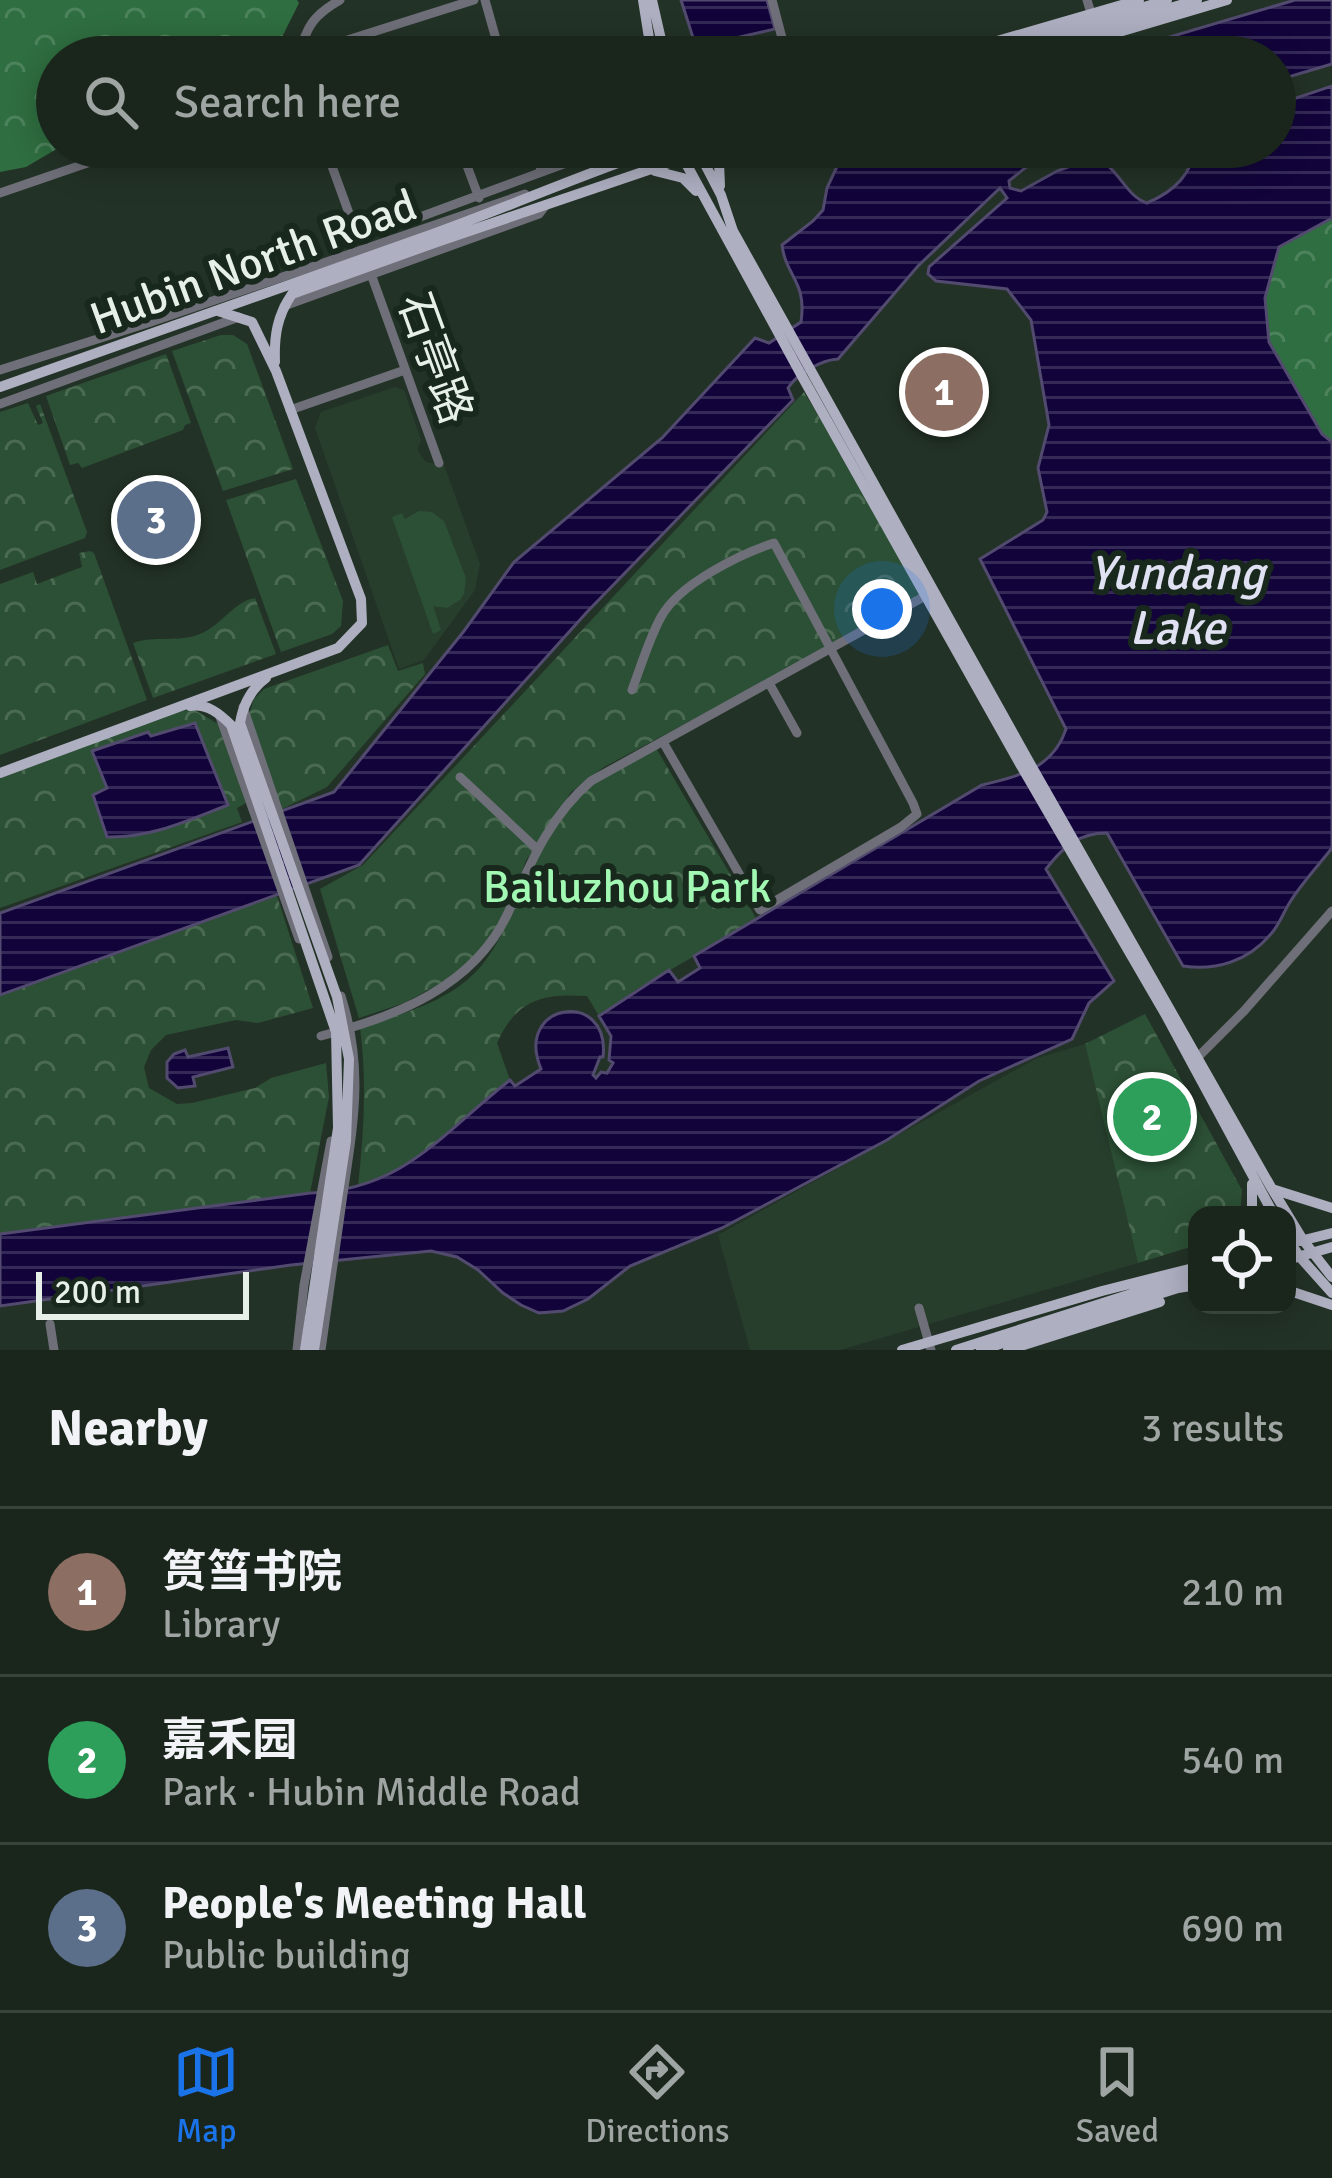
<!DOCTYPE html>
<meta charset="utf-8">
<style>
:root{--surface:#1a261c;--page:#273229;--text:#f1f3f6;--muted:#9fa5a3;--line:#38433b;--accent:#1a73e8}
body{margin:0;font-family:Signika,"Noto Sans SC",sans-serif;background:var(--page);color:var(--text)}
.controls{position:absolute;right:36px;bottom:36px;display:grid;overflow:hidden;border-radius:24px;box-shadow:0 6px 30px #0003}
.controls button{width:108px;height:108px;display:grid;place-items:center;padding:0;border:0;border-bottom:3px solid var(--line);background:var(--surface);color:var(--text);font:60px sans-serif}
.scale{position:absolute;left:36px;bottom:30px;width:213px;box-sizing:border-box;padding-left:12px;border:6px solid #e6f0e8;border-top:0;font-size:33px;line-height:42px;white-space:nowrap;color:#e6f0e8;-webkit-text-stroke:9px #19281c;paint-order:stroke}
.you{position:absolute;left:882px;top:609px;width:42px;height:42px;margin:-30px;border:9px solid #fff;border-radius:50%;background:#1a73e8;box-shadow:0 0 0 18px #1a73e833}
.badge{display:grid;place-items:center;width:78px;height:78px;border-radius:50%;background:var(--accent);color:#fff;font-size:39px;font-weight:700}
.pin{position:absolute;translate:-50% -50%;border:6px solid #fff;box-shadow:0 3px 12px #0006}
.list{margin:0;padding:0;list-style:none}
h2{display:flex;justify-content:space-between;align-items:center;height:156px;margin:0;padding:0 48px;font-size:51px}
h2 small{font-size:39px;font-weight:400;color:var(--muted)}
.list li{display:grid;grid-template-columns:78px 1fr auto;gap:36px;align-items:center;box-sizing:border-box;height:168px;padding:0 48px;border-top:3px solid var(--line)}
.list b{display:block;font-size:45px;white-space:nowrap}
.list p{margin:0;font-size:39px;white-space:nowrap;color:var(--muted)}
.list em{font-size:39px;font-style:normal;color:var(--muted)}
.icon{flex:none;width:66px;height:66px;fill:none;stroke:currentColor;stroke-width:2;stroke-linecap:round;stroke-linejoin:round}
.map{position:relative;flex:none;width:1332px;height:1350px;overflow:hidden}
.search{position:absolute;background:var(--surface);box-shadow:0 6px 30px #0003;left:36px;right:36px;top:36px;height:132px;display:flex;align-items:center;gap:30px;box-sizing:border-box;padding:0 42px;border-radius:66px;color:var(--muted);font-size:45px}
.sheet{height:660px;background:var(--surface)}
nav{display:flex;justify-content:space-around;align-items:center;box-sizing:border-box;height:168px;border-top:3px solid var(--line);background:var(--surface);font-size:33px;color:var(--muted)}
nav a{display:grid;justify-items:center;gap:6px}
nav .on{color:var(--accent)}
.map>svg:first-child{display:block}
.built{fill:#283e2d}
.forest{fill:url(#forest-crowns)}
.park{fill:url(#park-crowns)}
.pitch{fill:#2c5035}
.water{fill:url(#water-rules);stroke:#524b6f;stroke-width:3}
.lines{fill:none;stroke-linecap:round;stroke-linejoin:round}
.minor{stroke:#6e6f78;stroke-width:9}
.major{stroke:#aeafc1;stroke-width:10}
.labels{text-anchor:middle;stroke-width:12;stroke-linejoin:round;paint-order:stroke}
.street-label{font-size:45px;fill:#e6f0e8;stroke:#19281c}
.park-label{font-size:45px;fill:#a1f9b4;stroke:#19281c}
.water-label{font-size:48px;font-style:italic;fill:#e0e1f3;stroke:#19281c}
</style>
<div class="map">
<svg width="1332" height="1350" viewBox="0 0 1332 1350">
<defs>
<pattern id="forest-crowns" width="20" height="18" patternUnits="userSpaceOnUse" patternTransform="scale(3)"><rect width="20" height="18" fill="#2f6e40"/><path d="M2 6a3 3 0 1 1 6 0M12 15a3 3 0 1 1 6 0" fill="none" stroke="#4d835c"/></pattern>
<pattern id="park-crowns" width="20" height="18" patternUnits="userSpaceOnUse" patternTransform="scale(3)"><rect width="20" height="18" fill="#2c5035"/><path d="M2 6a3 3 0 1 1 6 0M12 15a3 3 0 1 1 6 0" fill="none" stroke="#4b6a52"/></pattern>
<pattern id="water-rules" width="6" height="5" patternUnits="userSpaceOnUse" patternTransform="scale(3)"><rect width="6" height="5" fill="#12043b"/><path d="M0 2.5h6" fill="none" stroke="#342957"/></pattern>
</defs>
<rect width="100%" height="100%" fill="#233226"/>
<path class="built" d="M395,387L404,390L421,440L418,448L419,453L426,462L436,464L437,467L444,465L480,564L475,590L424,660L399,669L315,428L321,412Z
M1085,1044L1138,1263L840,1350H750L718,1235L1037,1058Z"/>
<path class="forest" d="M0,0H297L299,3L272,57H57V147H60L26,167L0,172Z
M1332,218V442L1322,434L1269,342L1265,298L1279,247Z"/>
<path class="park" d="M221,335H233L247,344L293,469L223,491L172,351Z
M166,354L191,423L185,425L183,430L82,468L78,463L70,465L46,396Z
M804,392L925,596L604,767L571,792L542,841L526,860L507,915L486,949L445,981L404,1003L359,1018L320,889L363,865Z
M28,403L38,425L43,423L36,406L40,404L87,532L85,538L0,570V412Z
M296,479L343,601L341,626L332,634L281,652L226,500Z
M90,551L94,553L147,700L0,755V584L33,572L37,584L82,567L79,553Z
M255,598L276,654L153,698L133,643C155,635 178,643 200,634C221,626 233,602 255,598Z
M388,645L398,671L423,663L425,674L327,787L282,809L249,715L254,699L264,689Z
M193,709L218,724L246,803L237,808L242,822L0,908V778L171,713Z
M656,748L757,920L637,989L599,1016L587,996C542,993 516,1000 497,1043L510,1080C464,1116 418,1174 358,1186C364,1132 367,1081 360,1027C402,1014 453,1001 482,965C501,941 513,911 525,883C544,841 568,799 607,774C623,764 640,757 656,748Z
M277,896L313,1008L258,1023L236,1020L166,1035L151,1050L144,1067L149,1088L177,1104L192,1103L255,1088L271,1078L326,1063L329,1097L310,1193L0,1234V996Z
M1145,1014L1242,1190L1240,1215H1197V1245L1138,1263L1085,1044Z"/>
<path class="pitch" d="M419,511L432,512L444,521L466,578L464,594L460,600L447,608L433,606L441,630L433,634L392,517L402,513L405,519Z"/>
<path class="water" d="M681,0H767L775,29L696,47Z
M1295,0H1332V64L1275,81V57H1102Z
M1332,86V218L1279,247L1265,298L1269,342L1322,434L1332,442V848C1318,866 1302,883 1290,902C1283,913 1279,926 1270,935C1248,961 1216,971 1183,966L1107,833C1078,833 1063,847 1046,869L1114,981L1089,1003L1072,1039L979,1081L887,1140L722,1228L630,1266L588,1299L563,1311L539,1313L521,1305L503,1293L478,1270L457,1257L431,1251L291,1265L0,1306V1234L310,1193C404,1190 442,1133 510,1080L515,1086L541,1069C513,1002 611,988 603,1057H600L593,1075L596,1078L601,1072L607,1073L613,1063L609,1060L611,1036L599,1016L669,970L678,982L700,968L694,956L982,785C1018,776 1053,769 1066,729L980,559L1043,520L1047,512L1038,468L1049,425L1031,320L1007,289L936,281L928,274L929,267L1007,198L1000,188L918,266L838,359C821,360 797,374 788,388L793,400L587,612L359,865L0,995V913L334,792L464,631L514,562L662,438L755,338L769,343L801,322C807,281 786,277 782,245L813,221L823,210L827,188L846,147H1064L1025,168L1009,181L1010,188L1021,191L1057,171L1092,158C1118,163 1123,195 1147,203C1173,192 1192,175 1195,147H1275V105Z
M195,723L228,805C187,821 151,838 107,837L93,795L107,788L92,751L148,732L151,736Z
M228,1048L233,1067L193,1077L195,1086L178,1088L167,1078V1062L174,1054L185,1050L188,1057Z"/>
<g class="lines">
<path class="minor" d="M485,0L501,57
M772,0L787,57
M1087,0L1093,20
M300,55L474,0
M300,55C305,27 315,14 340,0
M325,147L358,238
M460,147L479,198
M533,147L542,172
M0,193L134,147
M358,237L420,217L588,155
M371,274L439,463
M284,306L539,214L546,205
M0,370L151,322L525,194
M0,404L239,317
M290,410L405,370
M769,683L797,733
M632,690C641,666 649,639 661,617C679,584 740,554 774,543L913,803L917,814L901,827L760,910L663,742
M243,707L328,957
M220,717L299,939
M460,777L537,849
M321,1036C395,1017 474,987 508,913C530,864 549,817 591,781L927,595
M1198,1057L1244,1011L1332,911
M919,1308L931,1350
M50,1324L54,1350
M297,1350L304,1285L331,1141
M321,1350C328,1300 335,1250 342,1201C353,1125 365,1071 341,996"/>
<path class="major" d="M643,0L652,57
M652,0L665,57
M942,57L1139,0
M981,57L1167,0
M1007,57L1197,0
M1035,57L1227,0
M677,147L803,378L1020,764L1167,1017L1274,1215
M696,147L721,195L733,231L1028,760L1272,1189L1303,1240L1332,1277
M655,171L683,178L696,191
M720,186L719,162L731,147
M275,362C274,336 277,316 292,294L437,242L716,147
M0,387L433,234C511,206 585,173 663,147
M266,678C251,689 243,705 240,723L337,997L349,1059L346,1141L314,1350
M190,706C207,703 220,714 231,725L336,1032L338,1128L305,1350
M0,773L338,648L362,623L361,599L276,371L252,322L218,311
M1272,1189L1332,1208
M1252,1215V1184
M1287,1237L1299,1256L1332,1293
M1300,1241L1332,1233
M1287,1260L1332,1247
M1287,1290L1332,1305
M902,1350L1102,1291L1197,1267
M956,1350L1197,1273
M981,1350L1178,1288L1197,1285
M1008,1350L1160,1302"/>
</g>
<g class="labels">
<g class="street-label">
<text transform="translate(253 261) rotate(-20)" y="16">Hubin North Road</text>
<text transform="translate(436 358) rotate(70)" y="16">石亭路</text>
</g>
<g class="park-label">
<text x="627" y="902">Bailuzhou Park</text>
</g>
<g class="water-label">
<text x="1177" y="589">Yundang<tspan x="1177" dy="55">Lake</tspan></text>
</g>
</g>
</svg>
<div class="controls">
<button><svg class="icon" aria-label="locate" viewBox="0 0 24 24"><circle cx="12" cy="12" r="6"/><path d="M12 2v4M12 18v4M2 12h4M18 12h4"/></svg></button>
</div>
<div class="scale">200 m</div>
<div class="you"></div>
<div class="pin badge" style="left:944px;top:392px;background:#8d6e63">1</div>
<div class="pin badge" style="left:1152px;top:1117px;background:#2e9e5b">2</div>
<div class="pin badge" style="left:156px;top:520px;background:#5c6f8a">3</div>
<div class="search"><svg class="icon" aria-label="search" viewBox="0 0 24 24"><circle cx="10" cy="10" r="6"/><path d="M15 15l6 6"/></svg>Search here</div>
</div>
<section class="sheet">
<h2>Nearby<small>3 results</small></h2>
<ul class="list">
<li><span class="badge" style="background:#8d6e63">1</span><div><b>筼筜书院</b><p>Library</p></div><em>210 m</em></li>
<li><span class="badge" style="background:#2e9e5b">2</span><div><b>嘉禾园</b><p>Park · Hubin Middle Road</p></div><em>540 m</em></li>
<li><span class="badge" style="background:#5c6f8a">3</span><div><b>People's Meeting Hall</b><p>Public building</p></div><em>690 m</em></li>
</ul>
</section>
<nav>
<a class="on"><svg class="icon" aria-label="map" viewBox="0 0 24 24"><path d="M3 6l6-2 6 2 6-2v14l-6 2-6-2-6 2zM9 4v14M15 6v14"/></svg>Map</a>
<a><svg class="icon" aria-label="directions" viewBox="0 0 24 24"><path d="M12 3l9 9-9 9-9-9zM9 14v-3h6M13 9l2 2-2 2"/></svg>Directions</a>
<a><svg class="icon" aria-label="saved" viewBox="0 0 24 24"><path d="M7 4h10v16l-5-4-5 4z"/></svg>Saved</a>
</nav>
